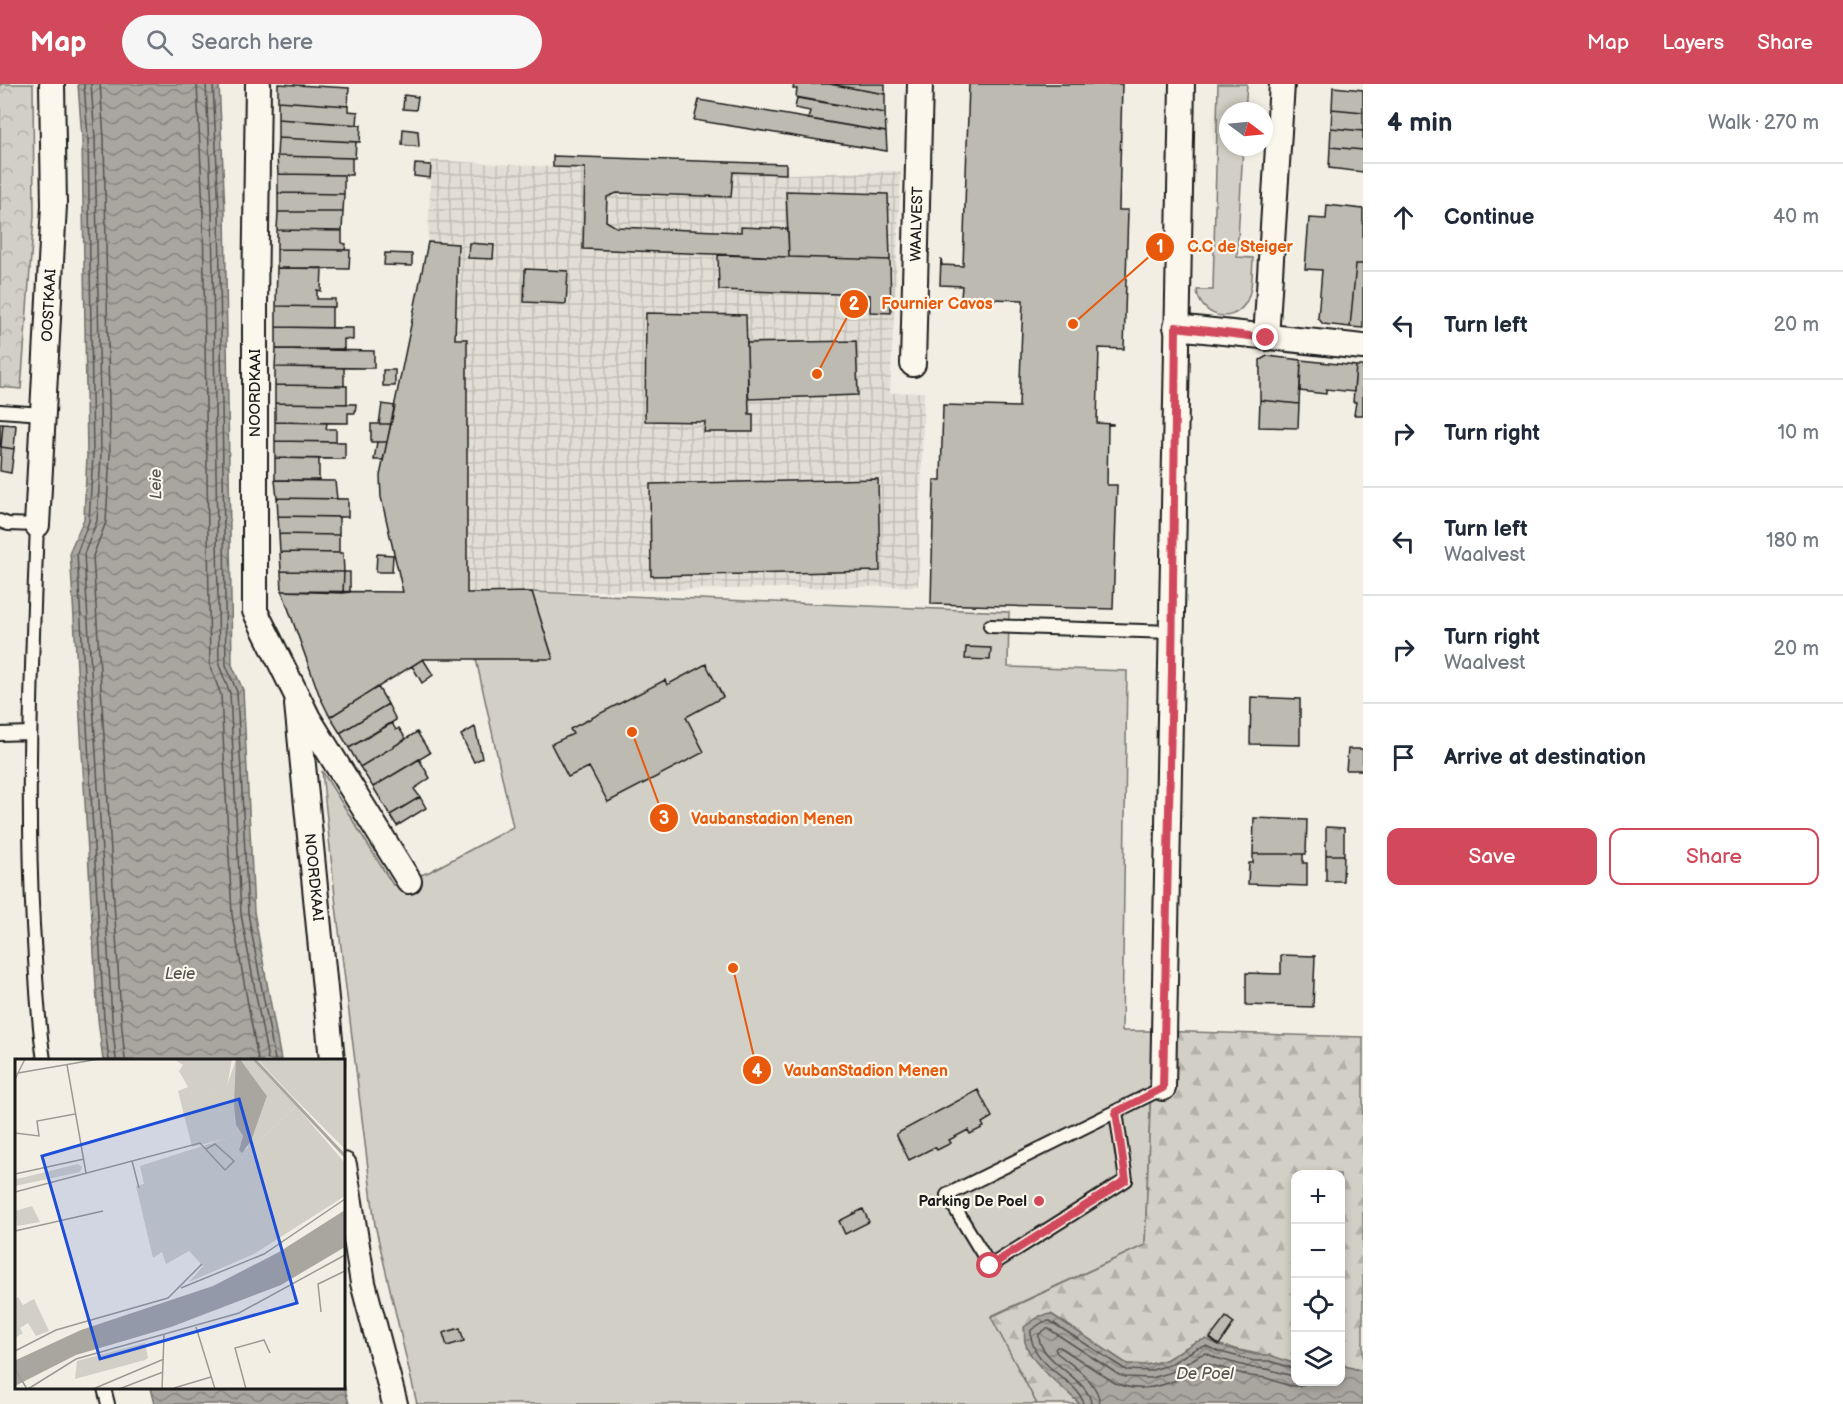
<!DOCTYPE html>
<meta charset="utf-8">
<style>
:root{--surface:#fff;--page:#f6f6f7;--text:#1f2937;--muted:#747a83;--line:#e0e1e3;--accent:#d1495b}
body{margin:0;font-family:"Balsamiq Sans",sans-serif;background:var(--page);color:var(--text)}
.controls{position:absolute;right:18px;bottom:18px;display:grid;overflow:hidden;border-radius:12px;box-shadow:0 3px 9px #0003}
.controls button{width:54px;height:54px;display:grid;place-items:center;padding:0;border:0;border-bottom:2px solid var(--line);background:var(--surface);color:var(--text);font:30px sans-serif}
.compass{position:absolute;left:1219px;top:18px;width:54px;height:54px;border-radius:50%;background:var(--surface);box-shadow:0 3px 9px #0003;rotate:106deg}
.stop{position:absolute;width:18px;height:18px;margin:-14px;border:4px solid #d1495b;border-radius:50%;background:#fff}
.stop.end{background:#d1495b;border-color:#fff;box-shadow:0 2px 6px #0008}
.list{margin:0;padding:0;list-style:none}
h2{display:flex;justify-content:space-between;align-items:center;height:78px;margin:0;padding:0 24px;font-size:26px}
h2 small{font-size:20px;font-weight:400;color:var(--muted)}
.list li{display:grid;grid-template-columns:39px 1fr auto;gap:18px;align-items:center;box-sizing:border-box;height:108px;padding:0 24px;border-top:2px solid var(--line)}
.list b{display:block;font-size:22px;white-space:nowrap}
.list p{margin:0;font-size:20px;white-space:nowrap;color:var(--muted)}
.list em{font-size:20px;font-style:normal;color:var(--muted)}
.actions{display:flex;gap:12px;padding:18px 24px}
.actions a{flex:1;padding:14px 0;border:2px solid var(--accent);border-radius:12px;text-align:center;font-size:21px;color:var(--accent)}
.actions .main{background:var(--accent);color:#fff}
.icon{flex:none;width:33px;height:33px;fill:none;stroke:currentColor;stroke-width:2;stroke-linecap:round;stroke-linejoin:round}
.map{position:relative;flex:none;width:1363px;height:1320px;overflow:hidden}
header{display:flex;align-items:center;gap:36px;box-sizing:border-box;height:84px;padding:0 30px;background:var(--accent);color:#fff}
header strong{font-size:28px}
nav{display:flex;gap:33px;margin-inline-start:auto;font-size:21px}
.search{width:420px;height:54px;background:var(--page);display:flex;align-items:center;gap:15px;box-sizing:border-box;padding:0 21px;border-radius:33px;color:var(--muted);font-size:22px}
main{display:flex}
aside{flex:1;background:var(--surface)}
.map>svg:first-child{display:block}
.industrial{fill:url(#industrial-grid)}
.grass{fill:#d2cfc6;stroke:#777671;stroke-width:1.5}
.forest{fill:url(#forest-firs);stroke:#777671;stroke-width:1.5}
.park{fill:url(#park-crowns);stroke:#777671;stroke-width:1.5}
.water{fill:url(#water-waves);stroke:#716f6b;stroke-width:1.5}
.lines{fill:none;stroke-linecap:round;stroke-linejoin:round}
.shore{stroke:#545351;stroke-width:1.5}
.building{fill:#bdbab1;stroke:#1c1c1c;stroke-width:1.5}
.lane-casing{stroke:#1c1c1c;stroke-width:16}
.street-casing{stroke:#1c1c1c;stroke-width:28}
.lane{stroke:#fbf7ec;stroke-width:12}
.street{stroke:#fbf7ec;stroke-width:24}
.route{stroke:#d1495b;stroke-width:8}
.poi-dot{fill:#d1495b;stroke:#fbf7ec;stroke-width:2}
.labels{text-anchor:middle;stroke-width:4.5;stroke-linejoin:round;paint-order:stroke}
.street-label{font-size:15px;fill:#1c1c1c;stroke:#fbf7ec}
.poi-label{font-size:15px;font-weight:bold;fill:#1c1c1c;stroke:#fbf7ec;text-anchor:end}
.water-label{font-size:16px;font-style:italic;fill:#545351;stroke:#fbf7ec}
.inset-river{fill:none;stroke:#a9a6a0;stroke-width:3}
.inset-road{fill:none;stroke:#9c9a94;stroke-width:1.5}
.view{fill:#1d4ed8;fill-opacity:0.15;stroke:#1d4ed8;stroke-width:3}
.inset-edge{fill:none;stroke:#1c1c1c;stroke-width:3}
.leader{fill:none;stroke:#e8590c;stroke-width:2}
.callout-dot{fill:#e8590c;stroke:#fbf7ec;stroke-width:2}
.mark-label{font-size:18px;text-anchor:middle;font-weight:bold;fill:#fff}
.callout-label{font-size:16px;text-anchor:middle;font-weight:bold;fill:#e8590c;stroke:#fbf7ec;stroke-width:4.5;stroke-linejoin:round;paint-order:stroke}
</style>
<header>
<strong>Map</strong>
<div class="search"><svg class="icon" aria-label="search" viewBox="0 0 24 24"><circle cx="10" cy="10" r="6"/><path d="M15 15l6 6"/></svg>Search here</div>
<nav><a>Map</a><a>Layers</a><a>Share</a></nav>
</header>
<main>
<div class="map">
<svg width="1363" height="1320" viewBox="0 0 1363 1320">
<defs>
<pattern id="industrial-grid" width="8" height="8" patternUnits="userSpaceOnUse" patternTransform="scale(1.5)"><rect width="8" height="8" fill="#e2ded5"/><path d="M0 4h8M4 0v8" fill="none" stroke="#c1beb6"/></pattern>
<pattern id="forest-firs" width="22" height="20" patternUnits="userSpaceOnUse" patternTransform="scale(1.5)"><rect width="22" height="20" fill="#d2cfc6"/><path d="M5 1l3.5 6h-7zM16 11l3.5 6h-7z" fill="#b4b1aa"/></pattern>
<pattern id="park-crowns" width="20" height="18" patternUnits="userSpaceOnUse" patternTransform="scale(1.5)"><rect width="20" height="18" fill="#d2cfc6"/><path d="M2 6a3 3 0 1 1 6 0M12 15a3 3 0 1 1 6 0" fill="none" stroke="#b4b1aa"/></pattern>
<pattern id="water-waves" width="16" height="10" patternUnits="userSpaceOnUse" patternTransform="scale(1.5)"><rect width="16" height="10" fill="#a9a6a0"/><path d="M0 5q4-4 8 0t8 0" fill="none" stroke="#898682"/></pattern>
</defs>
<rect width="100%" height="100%" fill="#f2eee4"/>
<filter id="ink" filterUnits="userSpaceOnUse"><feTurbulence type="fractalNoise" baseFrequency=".0167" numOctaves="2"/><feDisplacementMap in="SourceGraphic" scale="12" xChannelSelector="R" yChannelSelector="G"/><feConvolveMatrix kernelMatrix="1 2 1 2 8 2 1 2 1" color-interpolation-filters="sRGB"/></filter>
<g filter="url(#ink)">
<path class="industrial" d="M553,72L786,80L787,90L901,87L890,309L924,308L918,502L533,508L553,575H423L328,635L281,507L403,508L381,413L380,392L428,158L431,76L552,83Z"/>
<path class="grass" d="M1218,0H1247L1245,27H1228V63H1243L1237,173L1253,174C1252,188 1253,208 1245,220C1230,242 1199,231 1197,206H1213Z
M532,508L1009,528L1008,583L1127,587L1122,947H1153L1145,1161L991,1232L1037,1320H417L375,1141L336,822L322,687L393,801L429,788L513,743L476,575L553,574Z"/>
<path class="forest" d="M1153,947L1363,953V1287L1341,1281L1340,1090H1296L1295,1280C1270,1271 1245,1268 1219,1261L1214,1257L1185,1264L1166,1276L1147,1281L1127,1280L1051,1230L1040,1232L1065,1305L1080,1320H1037L991,1233L1145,1161Z"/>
<path class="park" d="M0,0H33L34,132L21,305L0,303Z"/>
<path class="water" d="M78,0H219L225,127L232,581L243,606L254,828L281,976H103L98,935L70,467L84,435L87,371L82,54Z
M1051,1230L1127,1280L1147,1281L1166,1276L1195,1258L1206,1255L1219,1261L1256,1271H1270L1295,1280L1296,1298H1340L1341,1281L1363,1287V1320H1080C1063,1303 1031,1281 1025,1258C1024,1254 1025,1247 1024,1243L1040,1232Z
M344,1301L349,1320H154L150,1304H344Z"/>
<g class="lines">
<path class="shore" d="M84,0L88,54L93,371L89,437L77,469L104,935L109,976
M91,0L95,54L101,371L97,437L84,470L112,934L116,976
M100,0L104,54L110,371L106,438L93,472L121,933L125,976
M197,0L203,127L210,582L221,611L232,831L258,976
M206,0L212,127L219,581L230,609L241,830L268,976
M213,0L219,127L226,581L237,608L248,829L275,976
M1083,1320C1081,1296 1028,1283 1031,1246L1043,1238L1050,1237L1126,1286L1149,1287L1169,1281L1197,1264L1206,1262L1217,1267L1254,1277H1269L1296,1285
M1091,1320C1090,1294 1036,1277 1039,1250L1046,1245H1049L1119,1291L1126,1293L1152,1294L1172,1288L1200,1271L1206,1269L1216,1274L1253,1284L1267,1285L1296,1293
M1100,1320C1099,1298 1073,1282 1057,1269L1055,1265L1057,1263H1060L1115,1299C1134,1308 1158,1304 1176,1296C1186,1291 1194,1284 1204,1279L1250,1292L1266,1294L1290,1302H1299L1308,1298"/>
</g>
<path class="building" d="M278,0L349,4L348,22L278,17Z
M794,0H829L885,10V29L796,13L797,5H793Z
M829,0H885V10Z
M969,0H1122L1119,126H1128L1124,265L1099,264L1097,339L1113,340V341H1108L1107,401H1117L1113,525L931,520L934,396H941L943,321L1019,323L1023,216L961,214L962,202L940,201L941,174L942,181L963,182Z
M1333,3L1363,6V28L1332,25Z
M404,11L418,13L416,26L403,25Z
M797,14L885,29L886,48L808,35L810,27L795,24Z
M699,16L886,48L887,67L694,36Z
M278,17L348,22V27L358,28L357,41L278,35Z
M1332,25L1363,28V47L1331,44Z
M278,35L361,41L360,58L278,54Z
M1331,44L1363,47V66L1330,63Z
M403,45L418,47L419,63L402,61Z
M278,54L356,58L355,74L277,72Z
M1330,63L1363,66V88L1329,84Z
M277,72L352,74V91L278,90Z
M553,72L786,80V90L733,88L731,113L617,109L607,113L606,137L616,143L741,148V143L788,145L789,173L583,165L585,84L553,83Z
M415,80L431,81L430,94L414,92Z
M278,90L344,91V110L278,109Z
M786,107L888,110L890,176L789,173Z
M278,109L344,110L343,128H278Z
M1327,121L1363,125V180H1356L1350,243L1323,240L1318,234L1322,186L1305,185L1309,134L1326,135Z
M278,128H343L342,147L277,146Z
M277,146L342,147V159L346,160L345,166L277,165Z
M428,158L458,160L455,255H467V509L532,508L553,575H423L330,633L320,613L282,507L403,508L381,413L380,392Z
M469,159L494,161L493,175L468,174Z
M277,165L350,166L349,185L277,184Z
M385,169L412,170V182L384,181Z
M718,171L890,176L891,229L870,228V211L719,206Z
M1356,180H1363V244L1350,243Z
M277,184H322L321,207L317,206V215H335V223L276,222Z
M525,185L568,187L566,220L524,218Z
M276,222L332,223V244L276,243Z
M646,229L746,231L749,330H753V348H704L705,338L645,337Z
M276,243L353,244V256L344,255V265H276Z
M856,257L858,311L748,315L747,259Z
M276,265L374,267V284L275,283Z
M1267,272L1301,276L1299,320L1260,316V276Z
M1301,276L1356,282L1354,308L1326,305V310L1300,307Z
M1356,282H1363V331H1354L1356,318H1353Z
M275,283L344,284V302L275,301Z
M383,286H395V302H383Z
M275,301L347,302V320L275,319Z
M1260,316L1299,320L1298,344L1259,343Z
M275,319L356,320L355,329H348V339L275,338Z
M382,320L395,322L391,340H379Z
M275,338L327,339L326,345H336V358L275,357Z
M0,340H3L1,363H0Z
M3,340L16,341L14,365L1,363Z
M371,340H391L387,358H371Z
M275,357L345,358V375L275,374Z
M377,358H387L383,376H374Z
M1,363L14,365L11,389L0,387Z
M275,374L319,375V396H275Z
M878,395L880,487L651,492L650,400Z
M275,396L335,397L337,415L277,414Z
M277,414L348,415V433L278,432Z
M278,432L339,433V451L279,450Z
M279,450L339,451V469L280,468Z
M280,468L343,469L344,488L281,487Z
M377,470L393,471L392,488H376Z
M281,487L344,488L343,509L282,507Z
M344,488H350V508L343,509Z
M966,563L991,564L990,576L965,575Z
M423,575L433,591L422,599L412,582Z
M706,580L723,613L686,633L704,668L608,718L589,683L568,693L551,660L573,650L570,645L665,596L667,601Z
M378,603L388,620L340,649L330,633Z
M1251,613L1300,615V661L1250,660Z
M388,620L396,636L349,664L340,649Z
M392,639L396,646L399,644L406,655L360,683L349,664Z
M475,643L482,674L474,678L461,651Z
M417,648L430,669L373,703L360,683Z
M1348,665H1363V686H1346Z
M419,675L430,694L414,705L420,713L390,731L373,703Z
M420,713L426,724L397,742L390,731Z
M1254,734L1307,736L1306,770H1253Z
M1326,743L1344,744V771H1326Z
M1253,770H1303V779H1307V802L1248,800L1249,779H1253Z
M1326,771H1344L1343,797H1326Z
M1281,871L1315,872L1313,923L1246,921V889L1281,890Z
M978,1006L992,1033L982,1039L984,1043L970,1050L968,1046L949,1056L951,1059L937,1066L935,1063L909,1076L896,1050Z
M863,1125L869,1138L845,1150L839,1137Z
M1226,1233L1234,1239L1219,1261L1210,1254Z
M460,1244L464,1257L447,1262L443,1249Z"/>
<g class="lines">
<g class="lane-casing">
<path id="lane" d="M0,327L43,330
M0,437L8,440L37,441C32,574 26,707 33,841C36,886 37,932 44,976
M990,542L1172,548
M0,650L30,649
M1116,1028L1126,1096L990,1182L947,1111L1163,1004
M104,1304L108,1320"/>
</g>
<g class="street-casing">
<g id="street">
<path d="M258,0L255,220V527L308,634L409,797"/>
<path d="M1176,243L1363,263"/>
<path d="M1266,254L1282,0"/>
<path id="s1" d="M913,280L920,0"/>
<path id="s2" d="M37,441L54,121L52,0"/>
<path id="s3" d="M297,620L332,976"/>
<path d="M1163,1004L1182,0"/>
<path d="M344,1081L363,1199L395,1320"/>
</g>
</g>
<use href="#lane" class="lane"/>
<use href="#street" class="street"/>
</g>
</g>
<g class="lines" filter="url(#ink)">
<path class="route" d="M990,1182L1126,1096L1116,1028L1163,1004L1172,588L1176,243L1266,254"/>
</g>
<circle class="poi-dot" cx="1039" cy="1117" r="6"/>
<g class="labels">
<g class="street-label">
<text dy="5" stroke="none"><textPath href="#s1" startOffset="140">WAALVEST</textPath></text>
<text dy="5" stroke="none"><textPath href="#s2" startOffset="220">OOSTKAAI</textPath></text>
<text transform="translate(255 309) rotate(-90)" y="5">NOORDKAAI</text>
<text dy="5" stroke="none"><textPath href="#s3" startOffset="174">NOORDKAAI</textPath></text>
</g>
<g class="poi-label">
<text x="1027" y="1122">Parking De Poel</text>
</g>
<g class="water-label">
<text transform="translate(155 400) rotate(-91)" y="6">Leie</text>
<text x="180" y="895">Leie</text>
<text x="1205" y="1295">De Poel</text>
</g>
</g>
<g transform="translate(15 975)">
<rect width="330" height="330" fill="#f2eee4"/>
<path d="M165,0H217L212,28L198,31L190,27ZM281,47L330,104V137L239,195L174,223L188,207L174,192L151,205L147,193L138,199L121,127L129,125L125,107L209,80L227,99ZM63,105L67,108L65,113L0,127L1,117L2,120ZM17,147L25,163L2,167L0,152ZM3,238L8,246L19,240L34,272L21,277L13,264L5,269L8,274L0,279V240Z" fill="#d2cfc6"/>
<path d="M159,0L168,2L198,31L212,27L221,0V66L228,77L224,91L232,90L252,37L225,0H237L281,47L227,99L209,80L177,88L163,32L173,28L164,12L168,6ZM242,0H330V90L278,38Z" fill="#d2cfc6"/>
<path d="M130,284L133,299L130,301L60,320L62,302Z" fill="#d2cfc6"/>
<path d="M221,0H225L252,37L236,82L227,94L224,91L228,77L221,66L219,45ZM330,151V188L266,226L156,268L61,296L0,327L1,301L66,271L198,227L264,193Z" fill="#a9a6a0"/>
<path class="inset-river" d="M239,0L330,97"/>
<path class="inset-road" d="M52,6L71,114M3,14L84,0M0,20L10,0M0,74L24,77L22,62L60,55M117,102L124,129M0,115L69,100M0,133L185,84L210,111L219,102L200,85L191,90M0,172L88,152M166,229L249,195L330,140M306,253L303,225L330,212M181,268L200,330M0,292L41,271L153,239L187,205M0,310L12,330M159,329L196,318M13,330L61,300L224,254L330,196M78,330L149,300M104,330L148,313M147,330L149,276M231,330L220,289L249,281L255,294"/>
<path class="view" d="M224,40L282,244L85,300L27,97Z"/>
<rect width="330" height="330" class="inset-edge"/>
</g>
<path class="leader" d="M1073 240L1160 163M817 290L854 220M632 648L664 734M733 884L757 986"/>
<g class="callout-dot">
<circle cx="1073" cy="240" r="6"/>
<circle cx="817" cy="290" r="6"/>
<circle cx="632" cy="648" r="6"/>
<circle cx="733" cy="884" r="6"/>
<circle cx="1160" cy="163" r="15"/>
<circle cx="854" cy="220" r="15"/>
<circle cx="664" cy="734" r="15"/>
<circle cx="757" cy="986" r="15"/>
</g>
<g class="mark-label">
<text x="1160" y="169">1</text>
<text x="854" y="226">2</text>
<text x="664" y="740">3</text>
<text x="757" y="993">4</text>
</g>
<g class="callout-label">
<text x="1240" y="168">C.C de Steiger</text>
<text x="937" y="225">Fournier Cavos</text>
<text x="772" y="740">Vaubanstadion Menen</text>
<text x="866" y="992">VaubanStadion Menen</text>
</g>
</svg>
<div class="controls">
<button>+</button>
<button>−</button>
<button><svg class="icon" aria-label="locate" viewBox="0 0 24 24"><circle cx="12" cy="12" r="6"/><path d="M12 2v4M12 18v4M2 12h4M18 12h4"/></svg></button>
<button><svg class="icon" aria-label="layers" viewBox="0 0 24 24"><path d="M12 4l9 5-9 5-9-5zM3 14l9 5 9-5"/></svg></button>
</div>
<svg class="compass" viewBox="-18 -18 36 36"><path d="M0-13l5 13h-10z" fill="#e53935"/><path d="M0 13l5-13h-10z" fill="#747a83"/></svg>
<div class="stop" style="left:990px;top:1182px"></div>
<div class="stop end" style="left:1266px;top:254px"></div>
</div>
<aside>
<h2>4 min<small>Walk · 270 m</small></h2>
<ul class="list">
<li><svg class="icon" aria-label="ahead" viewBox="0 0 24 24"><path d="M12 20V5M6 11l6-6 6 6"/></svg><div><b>Continue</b></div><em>40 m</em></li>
<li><svg class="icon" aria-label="left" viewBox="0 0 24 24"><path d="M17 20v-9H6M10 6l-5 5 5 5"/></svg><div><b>Turn left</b></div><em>20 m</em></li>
<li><svg class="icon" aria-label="right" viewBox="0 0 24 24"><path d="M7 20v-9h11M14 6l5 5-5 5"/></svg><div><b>Turn right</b></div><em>10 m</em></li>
<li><svg class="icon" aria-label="left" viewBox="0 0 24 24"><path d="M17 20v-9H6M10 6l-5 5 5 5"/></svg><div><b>Turn left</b><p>Waalvest</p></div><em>180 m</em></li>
<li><svg class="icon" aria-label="right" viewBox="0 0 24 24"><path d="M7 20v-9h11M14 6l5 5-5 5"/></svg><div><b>Turn right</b><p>Waalvest</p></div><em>20 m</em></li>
<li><svg class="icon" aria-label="arrive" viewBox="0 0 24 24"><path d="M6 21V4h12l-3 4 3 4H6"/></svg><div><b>Arrive at destination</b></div></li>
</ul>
<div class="actions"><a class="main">Save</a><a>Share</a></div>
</aside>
</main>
